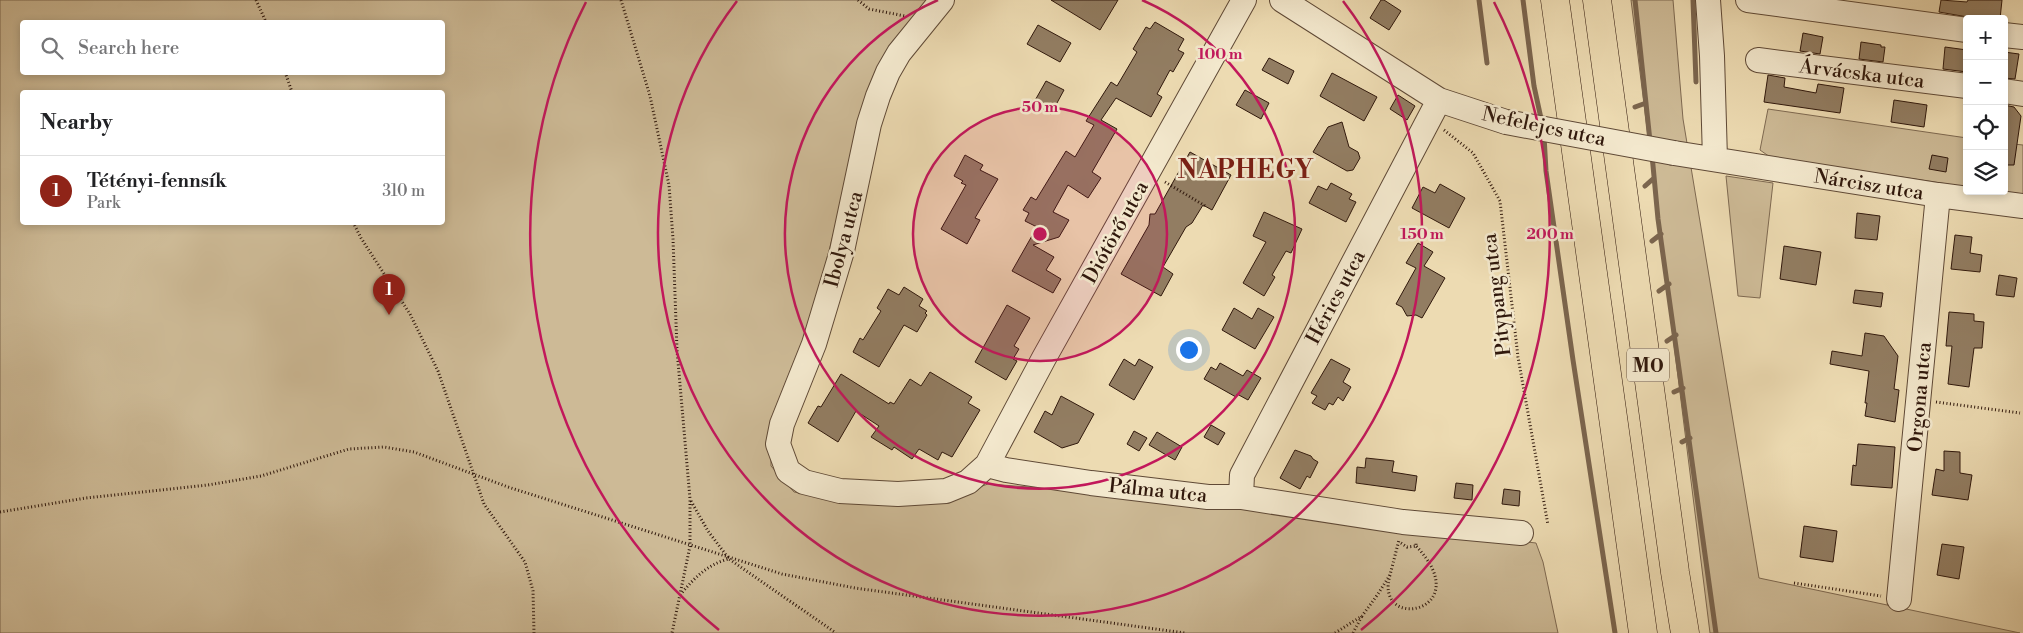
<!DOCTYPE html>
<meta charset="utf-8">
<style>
:root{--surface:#fff;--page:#f6f6f6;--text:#202124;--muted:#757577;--line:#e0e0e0;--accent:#8f2418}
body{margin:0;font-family:"Libre Bodoni",serif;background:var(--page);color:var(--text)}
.controls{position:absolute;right:15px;top:15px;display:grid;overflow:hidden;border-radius:5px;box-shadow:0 2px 8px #0003}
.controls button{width:45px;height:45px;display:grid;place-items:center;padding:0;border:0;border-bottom:1px solid var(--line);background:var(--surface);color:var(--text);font:25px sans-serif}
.you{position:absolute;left:1188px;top:349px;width:18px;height:18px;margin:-12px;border:4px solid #fff;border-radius:50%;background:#1a73e8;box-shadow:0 0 0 8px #1a73e833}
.badge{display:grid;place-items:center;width:32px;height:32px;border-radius:50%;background:var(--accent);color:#fff;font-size:16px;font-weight:700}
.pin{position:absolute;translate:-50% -41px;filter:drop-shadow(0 1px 2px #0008)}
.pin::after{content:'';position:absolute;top:26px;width:18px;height:15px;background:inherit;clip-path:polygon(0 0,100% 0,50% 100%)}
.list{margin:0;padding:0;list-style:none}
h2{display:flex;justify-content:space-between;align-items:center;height:65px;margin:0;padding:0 20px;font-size:21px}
h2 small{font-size:16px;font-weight:400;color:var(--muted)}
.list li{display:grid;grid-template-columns:32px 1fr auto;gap:15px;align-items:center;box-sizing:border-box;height:70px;padding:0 20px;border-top:1px solid var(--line)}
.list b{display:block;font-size:19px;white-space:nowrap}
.list p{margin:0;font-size:16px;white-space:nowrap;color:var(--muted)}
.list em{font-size:16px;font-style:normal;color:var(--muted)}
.icon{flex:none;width:28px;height:28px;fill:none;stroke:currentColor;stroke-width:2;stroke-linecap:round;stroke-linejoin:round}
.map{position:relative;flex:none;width:2023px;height:633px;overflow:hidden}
.search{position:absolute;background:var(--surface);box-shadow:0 2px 8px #0003;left:20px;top:20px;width:425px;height:55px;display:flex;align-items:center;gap:12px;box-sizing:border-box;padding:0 18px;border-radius:5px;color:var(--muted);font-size:19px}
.panel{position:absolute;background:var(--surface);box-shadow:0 2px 8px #0003;left:20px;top:90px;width:425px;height:135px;border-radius:5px}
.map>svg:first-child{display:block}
.green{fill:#cdba96;stroke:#7e6951;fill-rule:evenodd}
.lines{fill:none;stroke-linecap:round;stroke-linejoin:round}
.stream{stroke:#7b654e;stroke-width:5}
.building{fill:#927d62;stroke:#30180c}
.minor-casing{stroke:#5f4936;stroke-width:26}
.highway-casing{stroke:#30180c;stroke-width:29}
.path{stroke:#30180c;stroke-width:3;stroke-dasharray:1 2.5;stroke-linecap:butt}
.minor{stroke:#f3e8cd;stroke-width:24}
.highway{stroke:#eddbb2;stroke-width:28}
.minor-bridge-casing{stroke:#5f4936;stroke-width:26;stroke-linecap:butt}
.minor-bridge{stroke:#f3e8cd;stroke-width:24}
.ring{fill:none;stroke:#c2185b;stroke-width:2.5}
.labels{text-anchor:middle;stroke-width:5;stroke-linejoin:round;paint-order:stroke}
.shield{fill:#f3e8cd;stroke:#6a5646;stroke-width:1}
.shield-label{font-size:19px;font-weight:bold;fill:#30180c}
.street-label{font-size:20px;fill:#30180c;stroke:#f3e8cd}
.district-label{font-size:25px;font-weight:bold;letter-spacing:1px;fill:#7a1f14;stroke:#f3e8cd}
.centre{fill:#c2185b;stroke:#f3e8cd;stroke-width:2.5}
.ring-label{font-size:15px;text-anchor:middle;font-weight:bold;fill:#c2185b;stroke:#f3e8cd;stroke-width:5;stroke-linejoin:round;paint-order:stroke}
</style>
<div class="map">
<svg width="2023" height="633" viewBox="0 0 2023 633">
<rect width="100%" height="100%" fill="#eddbb2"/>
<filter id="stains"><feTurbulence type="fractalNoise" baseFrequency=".004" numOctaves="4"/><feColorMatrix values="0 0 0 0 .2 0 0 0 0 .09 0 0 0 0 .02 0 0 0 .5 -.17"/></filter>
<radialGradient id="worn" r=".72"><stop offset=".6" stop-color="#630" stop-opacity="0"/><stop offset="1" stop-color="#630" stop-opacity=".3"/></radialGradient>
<path class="green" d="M0,0H937L873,76L819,291L771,436V466L794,492L869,504L942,500L988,484L1097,492L1536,543L1543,562L1558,633H0ZM22,22H442V72H22ZM22,92H442V222H22Z
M1631,0H1673L1683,119L1759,578L2020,633H1710Z
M1768,109L1967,138V187L1770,157L1760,150Z
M2004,143L2023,145V194L2000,191H2004Z
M1726,176L1773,183L1760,298L1738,296Z"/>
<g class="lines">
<path class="stream" d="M1479,0L1487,63
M1523,0L1534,86L1542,123
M1635,0L1650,141
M1693,0L1696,82
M1635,107L1646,103
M1544,136L1546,171L1573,360L1615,633
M1652,155L1658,219L1716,633
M1645,186L1654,178
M1652,241L1661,234
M1659,291L1669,284
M1667,341L1676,335
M1674,392L1683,388
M1682,442L1690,438"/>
</g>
<path class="building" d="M1051,0H1118L1100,30Z
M1381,0H1384L1401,11L1389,30L1370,18Z
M1941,0L1967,2L1968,0H2002L2000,19H1979L1939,12Z
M1155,22L1184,39L1178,50L1184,53L1173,72L1170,70L1157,94L1162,97L1151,117L1116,98L1101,120L1117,129L1092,172L1101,178L1088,198L1068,185L1053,212L1069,220L1059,237L1033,245L1054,257L1046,270L1061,279L1053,293L1012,271L1037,227L1025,221L1029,213L1023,210L1031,197L1036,200L1066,151L1075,157L1094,125L1086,121L1111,82L1117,86L1137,52L1133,49L1146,27L1150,29Z
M1038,25L1071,43L1060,62L1027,44Z
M1803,33L1823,37L1820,54L1800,51Z
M1861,42L1881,45V47H1885L1883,62L1859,59Z
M1945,47L1967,50V72L1943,69Z
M2004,52L2019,54L2015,79L2004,78Z
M1269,58L1294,71L1288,84L1262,70Z
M1332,73L1377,97L1364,121L1320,96Z
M1768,75L1785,78L1784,87L1816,93L1818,84L1844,88L1840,113L1764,102Z
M1046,81L1064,90L1051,114L1033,104Z
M1245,90L1269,103L1261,119L1236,105Z
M1398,95L1415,106L1407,120L1390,109Z
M1894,100L1927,105L1924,127L1891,122Z
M2004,105L2014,107L2021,116L2014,165H2004Z
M1342,122L1349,147L1358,152L1360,158L1353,170L1347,171L1313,152L1328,127Z
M1190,152L1231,175L1212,210L1203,205L1192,223L1186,227L1163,267L1173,274L1161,296L1121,274L1149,225L1150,214H1155Z
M965,155L983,165L980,170L998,179L975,218L980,220L967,244L941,229L966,185L961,183L963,181L954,176Z
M1932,155L1948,158L1946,172L1929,169Z
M1331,183L1352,194L1349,199L1356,202L1346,222L1309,203L1318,186L1327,190Z
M1440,184L1465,198L1449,228L1412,208L1423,187L1435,193Z
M1264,212L1302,229L1291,253L1286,251L1272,275L1275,277L1264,296L1243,283L1266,242L1253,236Z
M1857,213L1880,216L1877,240L1855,238Z
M1955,235L1972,237L1970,253L1982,255L1980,272L1951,269Z
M1418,243L1433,252L1424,266L1445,278L1422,318L1416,315L1407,316L1402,307L1396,304L1416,268L1406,263Z
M1784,246L1821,252L1816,285L1780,279Z
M1999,275L2017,278L2014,297L1996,295Z
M904,287L923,299L919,306L927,311L925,313L927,315L917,332L904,325L879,367L853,352L860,338L863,340L881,311L877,308L888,289L899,295Z
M1855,290L1883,293L1881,307L1853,303Z
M1007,305L1030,318L1014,346L1019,349L1013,359L1017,361L1006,380L975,362Z
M1234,308L1252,319L1258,308L1274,317L1255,349L1222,330Z
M1949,312L1974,314V321L1984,322L1982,348H1974L1969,387L1948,384L1952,346H1946Z
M1865,333L1884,336L1898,356L1894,389L1899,390L1895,422L1865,416L1867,403H1865L1869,371L1830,364L1832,351L1862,356Z
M1124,359L1135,366L1139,359L1153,367L1134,400L1109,385Z
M1331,359L1350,369L1343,382L1351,387L1343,401L1338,397L1333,405L1329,403L1325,410L1312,403L1317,396L1311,393Z
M1220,363L1243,376L1247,370L1261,378L1248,400L1237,394L1236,397L1204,379L1211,367L1216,370Z
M930,372L972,397L968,403L980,410L952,457L942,452L938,460L919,449L912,459L894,447L892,450L871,437L879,426L856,411L838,442L808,423L818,406L821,407L841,374L889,404L890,402L894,404L910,379L921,386Z
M1061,396L1094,414L1078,443L1062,448L1034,432L1045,411L1052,415Z
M1211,425L1225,433L1218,445L1204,437Z
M1134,431L1147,438L1139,451L1127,444Z
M1157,432L1182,447L1175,460L1149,445Z
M1858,444L1895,447L1892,488L1851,485L1853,465L1856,466Z
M1295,450L1311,456L1313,459L1318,462L1310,478L1307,476L1300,489L1280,478Z
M1944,451L1960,452V473L1972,475L1968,500L1932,495L1936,469L1944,471Z
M1366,458L1394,461L1392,472L1417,476L1415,491L1356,483L1357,467L1365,468Z
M1456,483L1473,485L1472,500L1454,498Z
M1504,489L1520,491L1519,506L1502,504Z
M1804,526L1837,531L1833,562L1800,557Z
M1942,544L1964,547L1959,579L1937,575Z"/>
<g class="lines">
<g class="minor-casing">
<path id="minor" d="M942,0L899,53L888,72L878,96L869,124L842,251L814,344L782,424L778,444L788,471L804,482L840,491L898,494L946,491L968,482L987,465L1006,470L1091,483L1208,497H1241L1403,522L1521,533
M1282,0L1439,100L1506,122
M1708,0L1712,56L1715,159
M1748,0L1967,30
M2004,35L2023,37
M1758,60L1967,86
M2004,91L2023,94
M1674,153L1938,195L2023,206
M987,465L1044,358L1244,0
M1241,497L1242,475L1439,100
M1899,599L1938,195"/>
</g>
<g class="highway-casing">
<path id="highway" d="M1555,0L1643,633
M1597,0L1675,572L1685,633"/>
</g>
<path class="path" d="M256,0L266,22
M621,0L650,96L669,185L673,239L677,350L690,499V546L672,633
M858,0L869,9L905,16
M285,72L292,92
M1444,130L1473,153L1500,201L1518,357L1548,525
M1165,182L1207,207
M353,222L361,238L410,314L438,371L484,504L525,562L533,591L534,633
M1936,402L2020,413
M691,501L708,531L729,559L836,633
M0,512L86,498L208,485L261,476L349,449L384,447L414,452L508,487L782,574L855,588L1185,633
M1401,543L1407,547L1416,546V543
M1390,575C1373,633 1479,612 1416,546
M1794,583L1881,596
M680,595C694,578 707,565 728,559
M1335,633L1362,616L1378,594L1390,575L1399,540
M1353,633L1362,616"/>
<use href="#minor" class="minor"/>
<use href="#highway" class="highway"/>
<g class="minor-bridge-casing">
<path id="minor-bridge" d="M1506,122L1674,153"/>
</g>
<use href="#minor-bridge" class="minor-bridge"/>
</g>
<circle cx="1040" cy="234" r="127" fill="#c2185b" fill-opacity=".12"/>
<g class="ring">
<circle cx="1040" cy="234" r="127"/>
<path d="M1142 0A255 255 0 1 1 938 0"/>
<path d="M1343 1A382 382 0 1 1 737 1"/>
<path d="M719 630A510 510 0 0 1 586 2M1494 2A510 510 0 0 1 1361 630"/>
</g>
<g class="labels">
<rect class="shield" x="1627" y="348.5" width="42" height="33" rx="4"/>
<g class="shield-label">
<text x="1648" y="372">M0</text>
</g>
<g class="street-label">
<text transform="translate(1862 73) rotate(7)" y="7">Árvácska utca</text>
<text transform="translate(1544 126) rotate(12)" y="7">Nefelejcs utca</text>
<text transform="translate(1869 184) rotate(9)" y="7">Nárcisz utca</text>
<text transform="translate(1115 232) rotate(-61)" y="7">Diótörő utca</text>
<text transform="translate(843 239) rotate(-75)" y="7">Ibolya utca</text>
<text transform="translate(1496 295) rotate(-97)" y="7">Pitypang utca</text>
<text transform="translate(1335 297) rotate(-62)" y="7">Hérics utca</text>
<text transform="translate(1919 397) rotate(-85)" y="7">Orgona utca</text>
<text transform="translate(1158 490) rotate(6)" y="7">Pálma utca</text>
</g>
<g class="district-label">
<text x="1246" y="178">NAPHEGY</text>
</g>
</g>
<circle cx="1040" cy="234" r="8" class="centre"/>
<g class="ring-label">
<text x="1220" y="59">100 m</text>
<text x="1040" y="112">50 m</text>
<text x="1422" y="239">150 m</text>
<text x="1550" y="239">200 m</text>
</g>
<rect width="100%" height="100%" filter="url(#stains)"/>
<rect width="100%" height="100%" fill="url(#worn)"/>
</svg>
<div class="controls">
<button>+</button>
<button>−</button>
<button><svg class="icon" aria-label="locate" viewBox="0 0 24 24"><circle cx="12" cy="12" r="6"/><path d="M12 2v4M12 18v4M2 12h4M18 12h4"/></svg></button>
<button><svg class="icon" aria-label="layers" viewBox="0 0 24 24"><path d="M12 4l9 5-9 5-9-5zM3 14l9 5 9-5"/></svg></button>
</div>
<div class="you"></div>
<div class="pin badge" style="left:389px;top:315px">1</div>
<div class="search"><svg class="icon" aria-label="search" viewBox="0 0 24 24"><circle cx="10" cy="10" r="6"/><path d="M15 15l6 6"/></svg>Search here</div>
<section class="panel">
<h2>Nearby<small></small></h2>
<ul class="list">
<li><span class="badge">1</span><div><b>Tétényi-fennsík</b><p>Park</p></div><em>310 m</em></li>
</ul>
</section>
</div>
